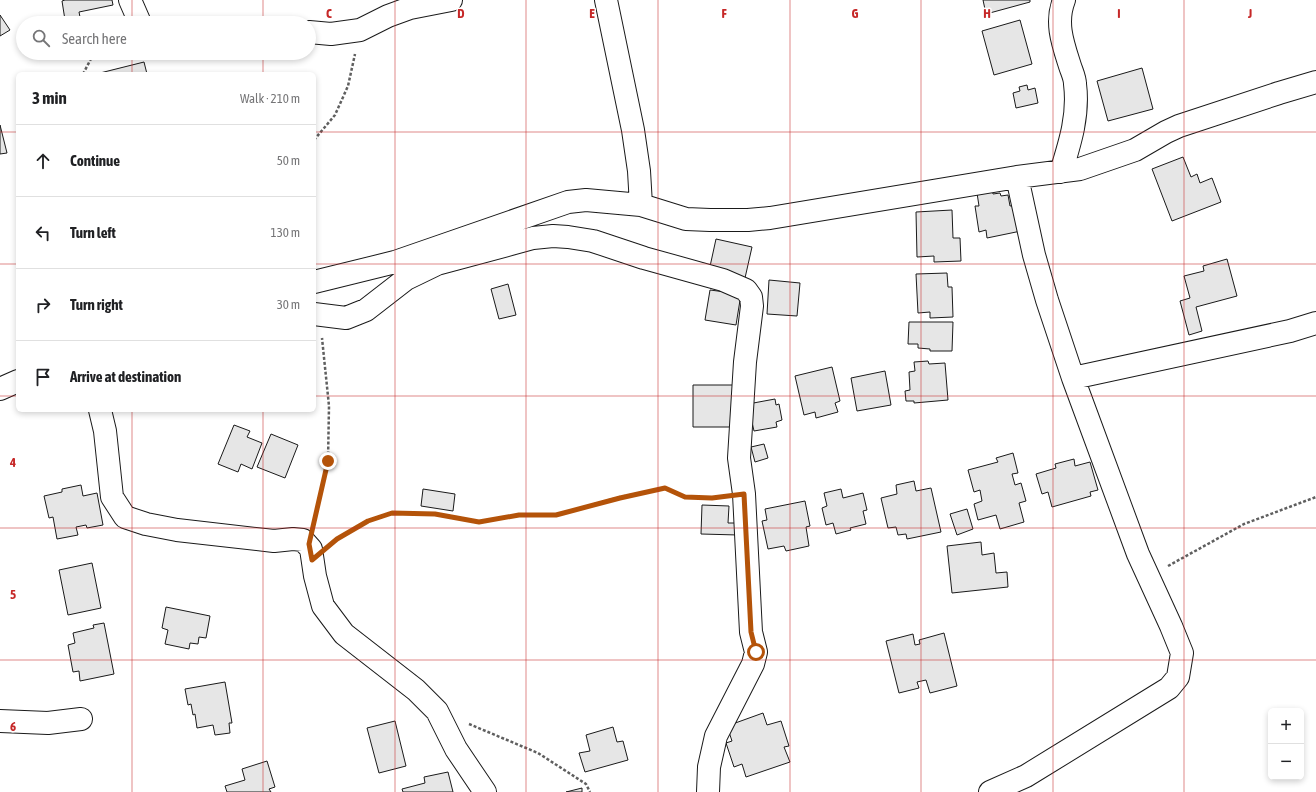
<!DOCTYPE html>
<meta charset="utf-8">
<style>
:root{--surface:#fff;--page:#f2f2f2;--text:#202124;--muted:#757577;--line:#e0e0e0}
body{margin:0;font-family:"Asap Condensed",sans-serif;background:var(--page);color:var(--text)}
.controls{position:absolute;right:12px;bottom:12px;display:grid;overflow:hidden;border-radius:6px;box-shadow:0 2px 6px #0003}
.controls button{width:36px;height:36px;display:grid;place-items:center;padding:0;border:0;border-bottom:1px solid var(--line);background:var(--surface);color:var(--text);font:20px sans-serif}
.stop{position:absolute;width:12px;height:12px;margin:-9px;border:3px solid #b45309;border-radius:50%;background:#fff}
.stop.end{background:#b45309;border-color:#fff;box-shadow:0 1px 4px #0008}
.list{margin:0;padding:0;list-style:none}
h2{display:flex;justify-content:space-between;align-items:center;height:52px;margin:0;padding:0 16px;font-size:17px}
h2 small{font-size:13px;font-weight:400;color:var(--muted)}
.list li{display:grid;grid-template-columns:26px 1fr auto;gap:12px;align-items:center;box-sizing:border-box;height:72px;padding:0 16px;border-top:1px solid var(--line)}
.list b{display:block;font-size:15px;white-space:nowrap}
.list em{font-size:13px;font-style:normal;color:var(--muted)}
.icon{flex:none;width:22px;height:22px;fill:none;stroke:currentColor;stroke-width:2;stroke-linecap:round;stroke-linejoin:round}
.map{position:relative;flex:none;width:1316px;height:792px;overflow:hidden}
.search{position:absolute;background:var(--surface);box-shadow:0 2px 6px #0003;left:16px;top:16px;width:300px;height:44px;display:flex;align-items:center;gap:10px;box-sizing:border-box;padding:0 14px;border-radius:22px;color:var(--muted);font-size:15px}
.panel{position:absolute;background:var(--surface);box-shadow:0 2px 6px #0003;left:16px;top:72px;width:300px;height:340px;border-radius:6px}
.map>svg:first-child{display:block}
.building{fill:#e6e6e6;stroke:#1a1a1a}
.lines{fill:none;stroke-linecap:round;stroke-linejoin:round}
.minor-casing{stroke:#1a1a1a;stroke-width:24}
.path{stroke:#5f5f5f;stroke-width:2.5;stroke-dasharray:3 2;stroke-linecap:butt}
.minor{stroke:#fff;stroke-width:22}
.route{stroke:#b45309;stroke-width:5}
.grid{fill:none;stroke:#c62828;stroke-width:1;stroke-opacity:0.55}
.grid-label{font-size:13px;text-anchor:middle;font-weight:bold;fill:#c62828;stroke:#fff;stroke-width:3;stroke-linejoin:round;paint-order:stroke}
</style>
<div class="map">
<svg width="1316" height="792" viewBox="0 0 1316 792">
<rect width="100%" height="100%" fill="#fff"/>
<path class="building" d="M65,0H112L113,5L79,12L80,17L65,20L62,1Z
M983,0H1030V2L986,14Z
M0,15L10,30L0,36Z
M1020,20L1032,64L994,75L982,31Z
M144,62L147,74H96Z
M1142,68L1153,109L1108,121L1097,81Z
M1027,85L1028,90L1035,88L1038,103L1016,108L1013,93L1020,91L1019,87Z
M0,125L7,153L0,154Z
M1183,157L1191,177L1197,174L1200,183L1212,178L1221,202L1172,221L1152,169Z
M992,190L993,194L1000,193L1001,196L1008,195L1010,206L1017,205L1021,231L987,238L986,230L979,232L975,206H979L977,193Z
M952,210L953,238H960L961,261L934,262V256L917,257L916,212Z
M716,239L752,247L745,278L709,271Z
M1227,259L1237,296L1196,307L1202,331L1189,335L1180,301L1190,298L1184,276L1204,271L1203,266Z
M947,273L948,287H952L953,317L930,318V312L918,313L916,274Z
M769,280L800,283L797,316L767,314Z
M508,284L516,315L499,319L491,289Z
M710,290L741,294L736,325L705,320Z
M909,322H953L952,351H930V349L918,348V344H908Z
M928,361L929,364L945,363L948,400L914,403V401H906L905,391L910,390L909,372L915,371L914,362Z
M832,367L840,401L835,403L838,412L816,418L815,412L804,415L795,376Z
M885,371L891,405L857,411L851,378Z
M693,385H733V427H693Z
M775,399L776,405L779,404L782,420L776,422L777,427L754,431L748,404Z
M234,425L250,431L247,437L262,443L252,469L241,464L238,472L218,464Z
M271,434L298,445L285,478L257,467Z
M764,444L768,458L755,462L751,447Z
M1013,453L1018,473L1012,474L1015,485L1021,483L1026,501L1019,503L1024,522L1000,529L996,515L978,520L974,504L982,501L980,490L974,492L968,470L998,462L996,458Z
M1074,459L1075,466L1090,462L1098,490L1090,492L1091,496L1052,507L1048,492L1042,494L1036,474L1056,468L1055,464Z
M914,481L916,491L931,488L941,532L907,539L906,534L898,535L896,527L888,528L881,498L897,494L896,485Z
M81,485L83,496L97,493L103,525L87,528L86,525L76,527L78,535L57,539L53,517L49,518L44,496L62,492V489Z
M423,489L455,494L453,511L421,506Z
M841,489L843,498L863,493L867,510L863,511L866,524L850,528L851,530L836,534L833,523L826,525L822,508L827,506L824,493Z
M805,501L810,526L806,527L809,546L786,551L784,546L768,549L762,521L767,520L765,509Z
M702,505L729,506L728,523H738V535L701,534Z
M967,509L973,529L957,535L950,514Z
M981,542L982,555L994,553L996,573L1007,572L1008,587L952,593L947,546Z
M92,563L101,608L68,615L59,570Z
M166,607L210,616L206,638L199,637L198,644L190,643L189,649L165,644L168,630L162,628Z
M104,623L114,674L80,681L79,671L73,672L68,645L75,643L73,633L94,628L93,625Z
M944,633L957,686L930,693L926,680L917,682L919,688L899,693L886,641L913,634L915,645L920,644L919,640Z
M225,682L232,723H229L230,733L215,735L213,725L197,728L195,714L193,715L191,704L188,705L185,689Z
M763,713L767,725L781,721L789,746L784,747L790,762L746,777L742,764L734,767L726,743L732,741L727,726Z
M395,721L406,766L379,773L367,728Z
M613,727L617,742L623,741L628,760L585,772L579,753L590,751L586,735Z
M267,761L275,787L269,789L271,792H227L225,786L245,780L242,769Z
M448,772L453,792H403L402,789L425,783L424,777Z
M582,788V792H566Z"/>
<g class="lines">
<g class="minor-casing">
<path id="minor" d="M130,0L140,23
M606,0L633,130L639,171L641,205
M309,32L331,34L360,30L388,16L410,8L451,0
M1061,172C1070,143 1079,115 1075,84C1075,78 1072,72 1070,66C1063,44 1055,23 1064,0
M314,282L395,262L568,202L586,200L641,205L686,219L710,220H748L770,218L1017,177L1080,169L1135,150L1166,132L1179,126L1279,93L1316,82
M314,314L346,318L366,310L406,279L437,264L533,238L553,236L568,237L593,241L644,258L723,280L746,290L751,297L752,306L745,362L739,458L744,494L751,632L756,652L753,664L716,736L709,767L708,792
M1073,378L1290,331L1316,323
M0,389L18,381
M100,410L105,431L112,497L125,517L146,524L177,530L274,541L293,539L303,540L311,549L315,576L323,606L344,634L416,690L437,711L456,749L485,792
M0,721L48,723L81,719
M990,792L1026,776L1169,688L1178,677L1182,653L1171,626L1138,554L1073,378L1047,300L1034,255L1017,177"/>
</g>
<path class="path" d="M83,74L94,53
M314,140L335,115L348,86L355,54
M314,523L328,461L329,406L322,338
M333,542L337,539L368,521L392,513L435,514L479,522L519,515H556L620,497L665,488L685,497L713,498L722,497
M1168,566L1244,524L1316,497
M469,724L538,753L586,784L590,792"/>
<use href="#minor" class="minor"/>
</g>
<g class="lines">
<path class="route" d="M328,461L309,544L312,560L337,539L368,521L392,513L435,514L479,522L519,515H556L620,498L665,488L685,497L712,498L744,494L751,632L756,652"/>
</g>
<path class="grid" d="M132,0V23M263,0V23M395,0V792M526,0V792M658,0V792M790,0V792M921,0V792M1053,0V792M1184,0V792M132,53V74M263,53V74M0,132H18M314,132H1316M0,264H18M314,264H1316M0,396H18M314,396H1316M132,410V792M263,410V792M0,528H1316M0,660H1316"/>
<g class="grid-label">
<text x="329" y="18">C</text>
<text x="461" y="18">D</text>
<text x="592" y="18">E</text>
<text x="724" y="18">F</text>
<text x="855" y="18">G</text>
<text x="987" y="18">H</text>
<text x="1119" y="18">I</text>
<text x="1250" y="18">J</text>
<text x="13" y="467">4</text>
<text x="13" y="599">5</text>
<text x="13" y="731">6</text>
</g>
</svg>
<div class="controls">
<button>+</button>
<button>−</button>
</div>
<div class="stop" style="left:756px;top:652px"></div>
<div class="stop end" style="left:328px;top:461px"></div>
<div class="search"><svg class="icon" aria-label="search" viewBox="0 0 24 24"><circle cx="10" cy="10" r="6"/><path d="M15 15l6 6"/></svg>Search here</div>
<section class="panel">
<h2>3 min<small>Walk · 210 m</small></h2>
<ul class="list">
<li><svg class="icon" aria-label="ahead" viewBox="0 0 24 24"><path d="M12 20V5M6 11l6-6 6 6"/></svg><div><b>Continue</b></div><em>50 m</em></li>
<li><svg class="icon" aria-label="left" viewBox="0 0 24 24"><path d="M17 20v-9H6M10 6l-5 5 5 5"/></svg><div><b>Turn left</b></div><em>130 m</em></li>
<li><svg class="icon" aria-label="right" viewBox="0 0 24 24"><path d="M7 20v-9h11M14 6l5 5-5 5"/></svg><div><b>Turn right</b></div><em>30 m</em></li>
<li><svg class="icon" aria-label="arrive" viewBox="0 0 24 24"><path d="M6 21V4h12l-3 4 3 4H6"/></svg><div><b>Arrive at destination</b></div></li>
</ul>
</section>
</div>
